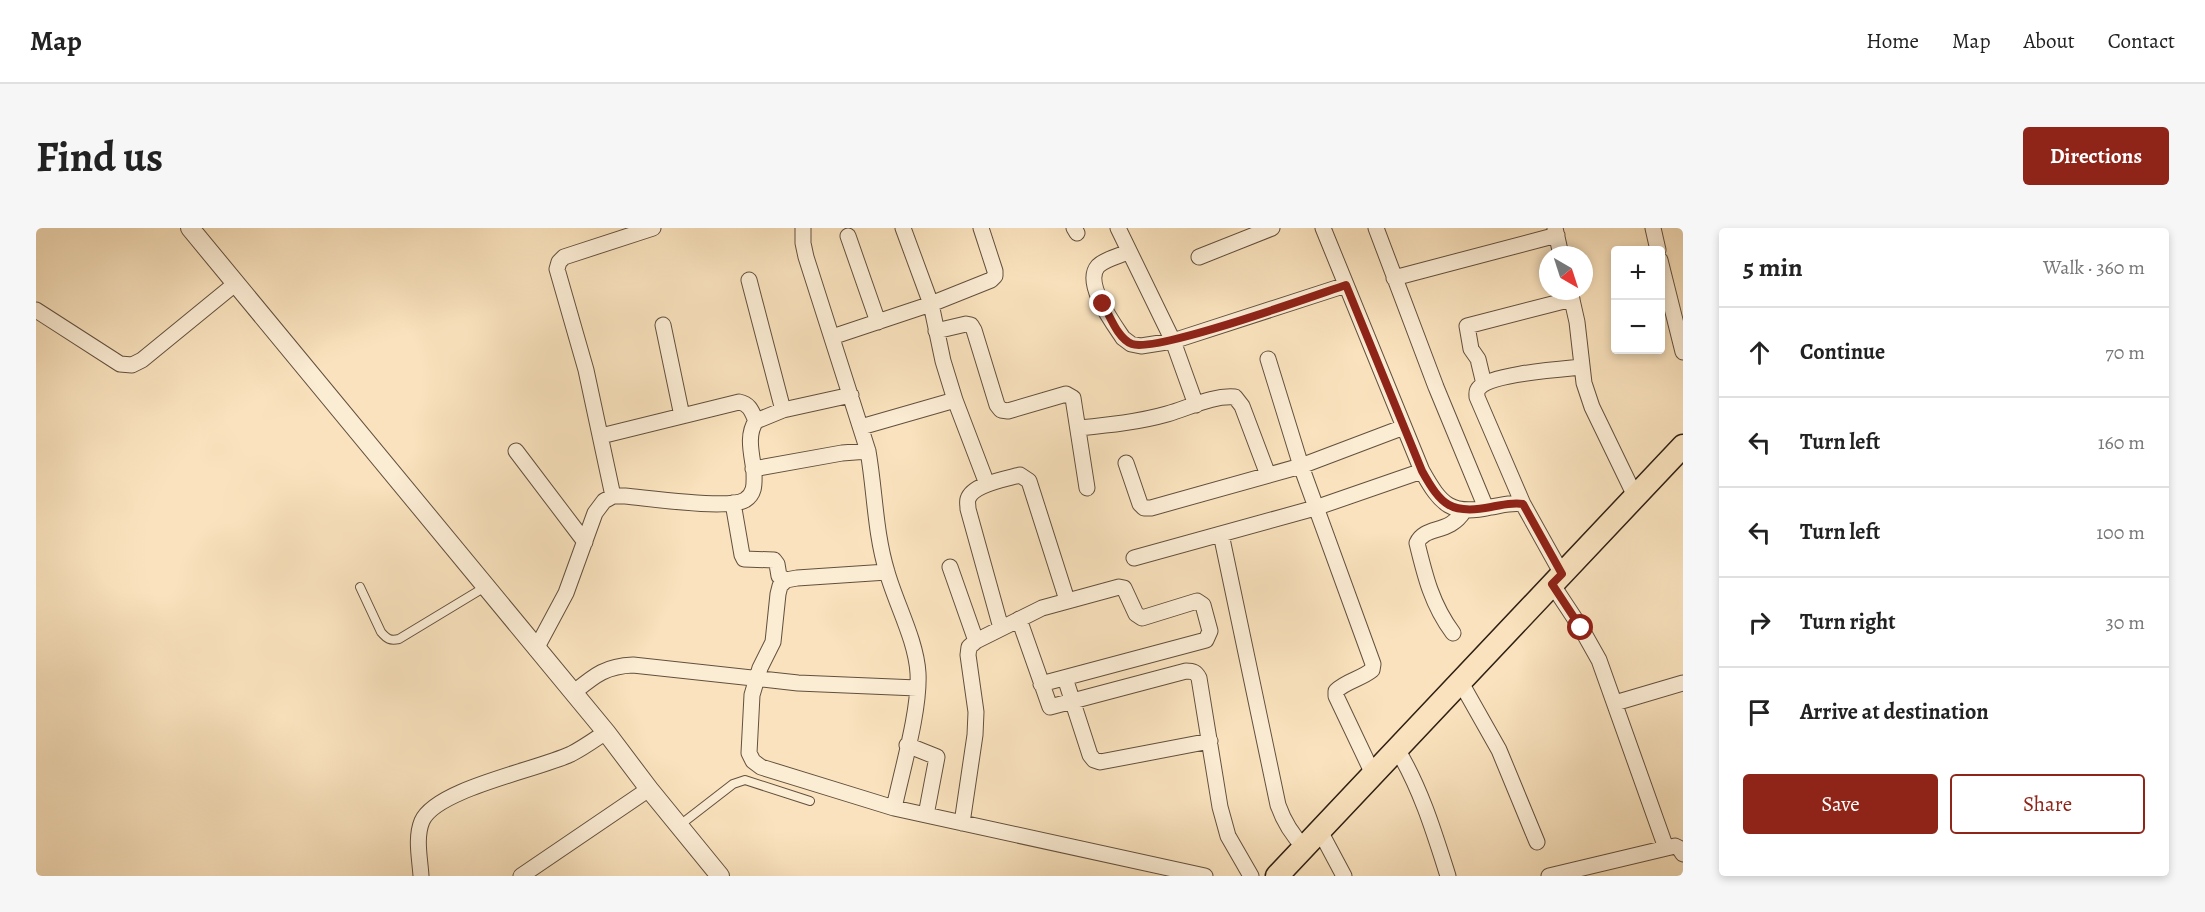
<!DOCTYPE html>
<meta charset="utf-8">
<style>
:root{--surface:#fff;--page:#f6f6f6;--text:#222;--muted:#767676;--line:#e0e0e0;--accent:#8f2418}
body{margin:0;font-family:Alegreya,serif;background:var(--page);color:var(--text)}
.controls{position:absolute;right:18px;top:18px;display:grid;overflow:hidden;border-radius:6px;box-shadow:0 3px 9px #0003}
.controls button{width:54px;height:54px;display:grid;place-items:center;padding:0;border:0;border-bottom:2px solid var(--line);background:var(--surface);color:var(--text);font:30px sans-serif}
.compass{position:absolute;left:1503px;top:18px;width:54px;height:54px;border-radius:50%;background:var(--surface);box-shadow:0 3px 9px #0003;rotate:141deg}
.stop{position:absolute;width:18px;height:18px;margin:-14px;border:4px solid #8f2418;border-radius:50%;background:#fff}
.stop.end{background:#8f2418;border-color:#fff;box-shadow:0 2px 6px #0008}
.list{margin:0;padding:0;list-style:none}
h2{display:flex;justify-content:space-between;align-items:center;height:78px;margin:0;padding:0 24px;font-size:26px}
h2 small{font-size:20px;font-weight:400;color:var(--muted)}
.list li{display:grid;grid-template-columns:39px 1fr auto;gap:18px;align-items:center;box-sizing:border-box;height:90px;padding:0 24px;border-top:2px solid var(--line)}
.list b{display:block;font-size:22px;white-space:nowrap}
.list em{font-size:20px;font-style:normal;color:var(--muted)}
.actions{display:flex;gap:12px;padding:18px 24px}
.actions a{flex:1;padding:14px 0;border:2px solid var(--accent);border-radius:6px;text-align:center;font-size:21px;color:var(--accent)}
.actions .main{background:var(--accent);color:#fff}
.icon{flex:none;width:33px;height:33px;fill:none;stroke:currentColor;stroke-width:2;stroke-linecap:round;stroke-linejoin:round}
.map{position:relative;flex:none;width:1647px;height:648px;overflow:hidden;border-radius:6px}
header{display:flex;align-items:center;gap:36px;box-sizing:border-box;height:84px;padding:0 30px;background:var(--surface);border-bottom:2px solid var(--line)}
header strong{font-size:28px}
nav{display:flex;gap:33px;margin-inline-start:auto;font-size:21px}
.intro{display:flex;align-items:center;justify-content:space-between;box-sizing:border-box;height:144px;padding:0 36px}
h1{margin:0;font-size:42px}
.button{padding:15px 27px;border-radius:6px;background:var(--accent);color:#fff;font-size:21px;font-weight:700}
main{display:flex;gap:36px;padding:0 36px}
aside{flex:1;background:var(--surface);border-radius:6px;box-shadow:0 3px 9px #0003}
.map>svg:first-child{display:block}
.lines{fill:none;stroke-linecap:round;stroke-linejoin:round}
.service-casing{stroke:#62503e;stroke-width:10}
.minor-casing{stroke:#62503e;stroke-width:17}
.tertiary-casing{stroke:#62503e;stroke-width:20}
.primary-casing{stroke:#2f2014;stroke-width:25}
.service{stroke:#fbecd4;stroke-width:8}
.minor{stroke:#fbecd4;stroke-width:15}
.tertiary{stroke:#fbecd4;stroke-width:18}
.primary{stroke:#f9e2bd;stroke-width:22}
.route{stroke:#8f2418;stroke-width:8}
</style>
<header>
<strong>Map</strong>
<nav><a>Home</a><a>Map</a><a>About</a><a>Contact</a></nav>
</header>
<div class="intro"><h1>Find us</h1><a class="button">Directions</a></div>
<main>
<div class="map">
<svg width="1647" height="648" viewBox="0 0 1647 648">
<rect width="100%" height="100%" fill="#f9e2bd"/>
<filter id="stains"><feTurbulence type="fractalNoise" baseFrequency=".00333" numOctaves="4"/><feColorMatrix values="0 0 0 0 .2 0 0 0 0 .09 0 0 0 0 .02 0 0 0 .5 -.17"/></filter>
<radialGradient id="worn" r=".72"><stop offset=".6" stop-color="#630" stop-opacity="0"/><stop offset="1" stop-color="#630" stop-opacity=".3"/></radialGradient>
<g class="lines">
<g class="service-casing">
<path id="service" d="M324,359L345,404C351,411 354,413 363,411L449,359
M644,597L697,556L709,552L774,573"/>
</g>
<g class="minor-casing">
<path id="minor" d="M767,0V15L770,29L832,223C839,263 839,305 851,344C860,376 880,412 882,445C884,482 866,542 858,580
M867,0L895,76L907,133L919,172L951,256
M1038,0L1041,5
M1082,0L1137,113L1160,177
M1287,0L1386,243C1405,277 1415,288 1455,279C1467,277 1476,274 1487,276L1526,346
M1340,0L1400,159L1450,280
M1519,0L1525,27
M1617,0L1622,22
M812,8L842,94
M1092,24C1083,28 1069,31 1062,38C1047,55 1077,95 1087,110L1095,116L1105,118L1137,113L1310,57
M1163,29L1236,0
M1624,32L1647,124
M1358,50L1521,7
M713,52L747,182
M1534,63L1541,94L1548,155L1556,179L1599,268
M0,82L84,136L96,137L106,132L199,56
M627,97L646,188
M900,103L930,96L935,97L938,102L961,177L965,182L972,183L1030,166L1037,170L1051,260
M796,109L895,76L955,52L959,48V43L945,0
M1232,131L1265,238L1337,436L1336,442C1325,451 1310,453 1300,463V468L1337,546
M1448,156L1442,131L1435,121L1431,98L1536,71
M825,199L919,172
M1043,200C1073,197 1103,194 1131,186C1153,180 1176,167 1199,169L1206,178L1232,247
M565,208L703,174C714,176 716,184 720,193
M480,223L549,314
M1090,235L1104,276L1108,280H1115L1265,238L1368,199
M717,241L806,225L832,223
M577,268L550,142L521,41L523,34L528,29L617,0
M697,275L706,327L708,331L738,332L741,336L743,348L750,352
M1487,276L1441,169C1441,165 1440,163 1443,160C1454,146 1526,141 1546,139
M1185,306L1242,577C1248,594 1255,606 1268,619
M1098,330L1279,280L1386,243
M914,339L940,413
M851,344L761,350L750,352L744,358L742,366L737,414L724,440L716,467L713,525L717,533L725,539L858,580L1169,648
M1516,356L1545,400L1563,432L1630,620
M983,391L1014,479L1150,443C1157,443 1160,444 1163,450L1184,579L1192,608L1215,648
M965,400L932,281C932,277 931,274 932,271C937,256 970,251 984,247L993,253L1031,372
M1417,405C1396,377 1389,348 1381,315C1389,297 1413,307 1428,283
M500,421L530,365L559,285L568,273L577,268H589C612,270 692,282 709,272C720,265 718,254 718,243C716,227 710,207 720,193L747,182L815,167
M1029,450L1054,527L1058,532L1064,534L1174,513
M1424,453L1463,522L1501,614
M537,465C558,448 569,438 597,437L762,455L881,460
M1579,475L1647,455
M871,517L901,529L890,587
M1361,521C1385,561 1398,604 1412,648
M926,595L939,507L940,484L932,427L933,419L940,413L1006,380L1083,359L1088,360L1100,386L1106,390L1161,373L1167,377L1174,403L1170,412L1005,456
M1284,603L1308,648
M385,648C384,631 379,610 386,593C400,561 501,542 535,526C547,520 558,512 570,504
M485,648L613,561
M1513,648L1639,618L1643,620L1647,626"/>
</g>
<g class="tertiary-casing">
<path id="tertiary" d="M154,0L570,504L613,561L684,648"/>
</g>
<g class="primary-casing">
<path id="primary" d="M1241,648L1647,218"/>
</g>
<use href="#service" class="service"/>
<use href="#minor" class="minor"/>
<use href="#tertiary" class="tertiary"/>
<use href="#primary" class="primary"/>
</g>
<g class="lines">
<path class="route" d="M1067,76C1074,88 1082,111 1096,116C1120,125 1277,68 1310,57L1386,243C1405,277 1415,287 1455,279C1467,277 1476,274 1487,276L1526,346L1516,356L1545,400"/>
</g>
<rect width="100%" height="100%" filter="url(#stains)"/>
<rect width="100%" height="100%" fill="url(#worn)"/>
</svg>
<div class="controls">
<button>+</button>
<button>−</button>
</div>
<svg class="compass" viewBox="-18 -18 36 36"><path d="M0-13l5 13h-10z" fill="#e53935"/><path d="M0 13l5-13h-10z" fill="#767676"/></svg>
<div class="stop" style="left:1545px;top:400px"></div>
<div class="stop end" style="left:1067px;top:76px"></div>
</div>
<aside>
<h2>5 min<small>Walk · 360 m</small></h2>
<ul class="list">
<li><svg class="icon" aria-label="ahead" viewBox="0 0 24 24"><path d="M12 20V5M6 11l6-6 6 6"/></svg><div><b>Continue</b></div><em>70 m</em></li>
<li><svg class="icon" aria-label="left" viewBox="0 0 24 24"><path d="M17 20v-9H6M10 6l-5 5 5 5"/></svg><div><b>Turn left</b></div><em>160 m</em></li>
<li><svg class="icon" aria-label="left" viewBox="0 0 24 24"><path d="M17 20v-9H6M10 6l-5 5 5 5"/></svg><div><b>Turn left</b></div><em>100 m</em></li>
<li><svg class="icon" aria-label="right" viewBox="0 0 24 24"><path d="M7 20v-9h11M14 6l5 5-5 5"/></svg><div><b>Turn right</b></div><em>30 m</em></li>
<li><svg class="icon" aria-label="arrive" viewBox="0 0 24 24"><path d="M6 21V4h12l-3 4 3 4H6"/></svg><div><b>Arrive at destination</b></div></li>
</ul>
<div class="actions"><a class="main">Save</a><a>Share</a></div>
</aside>
</main>
